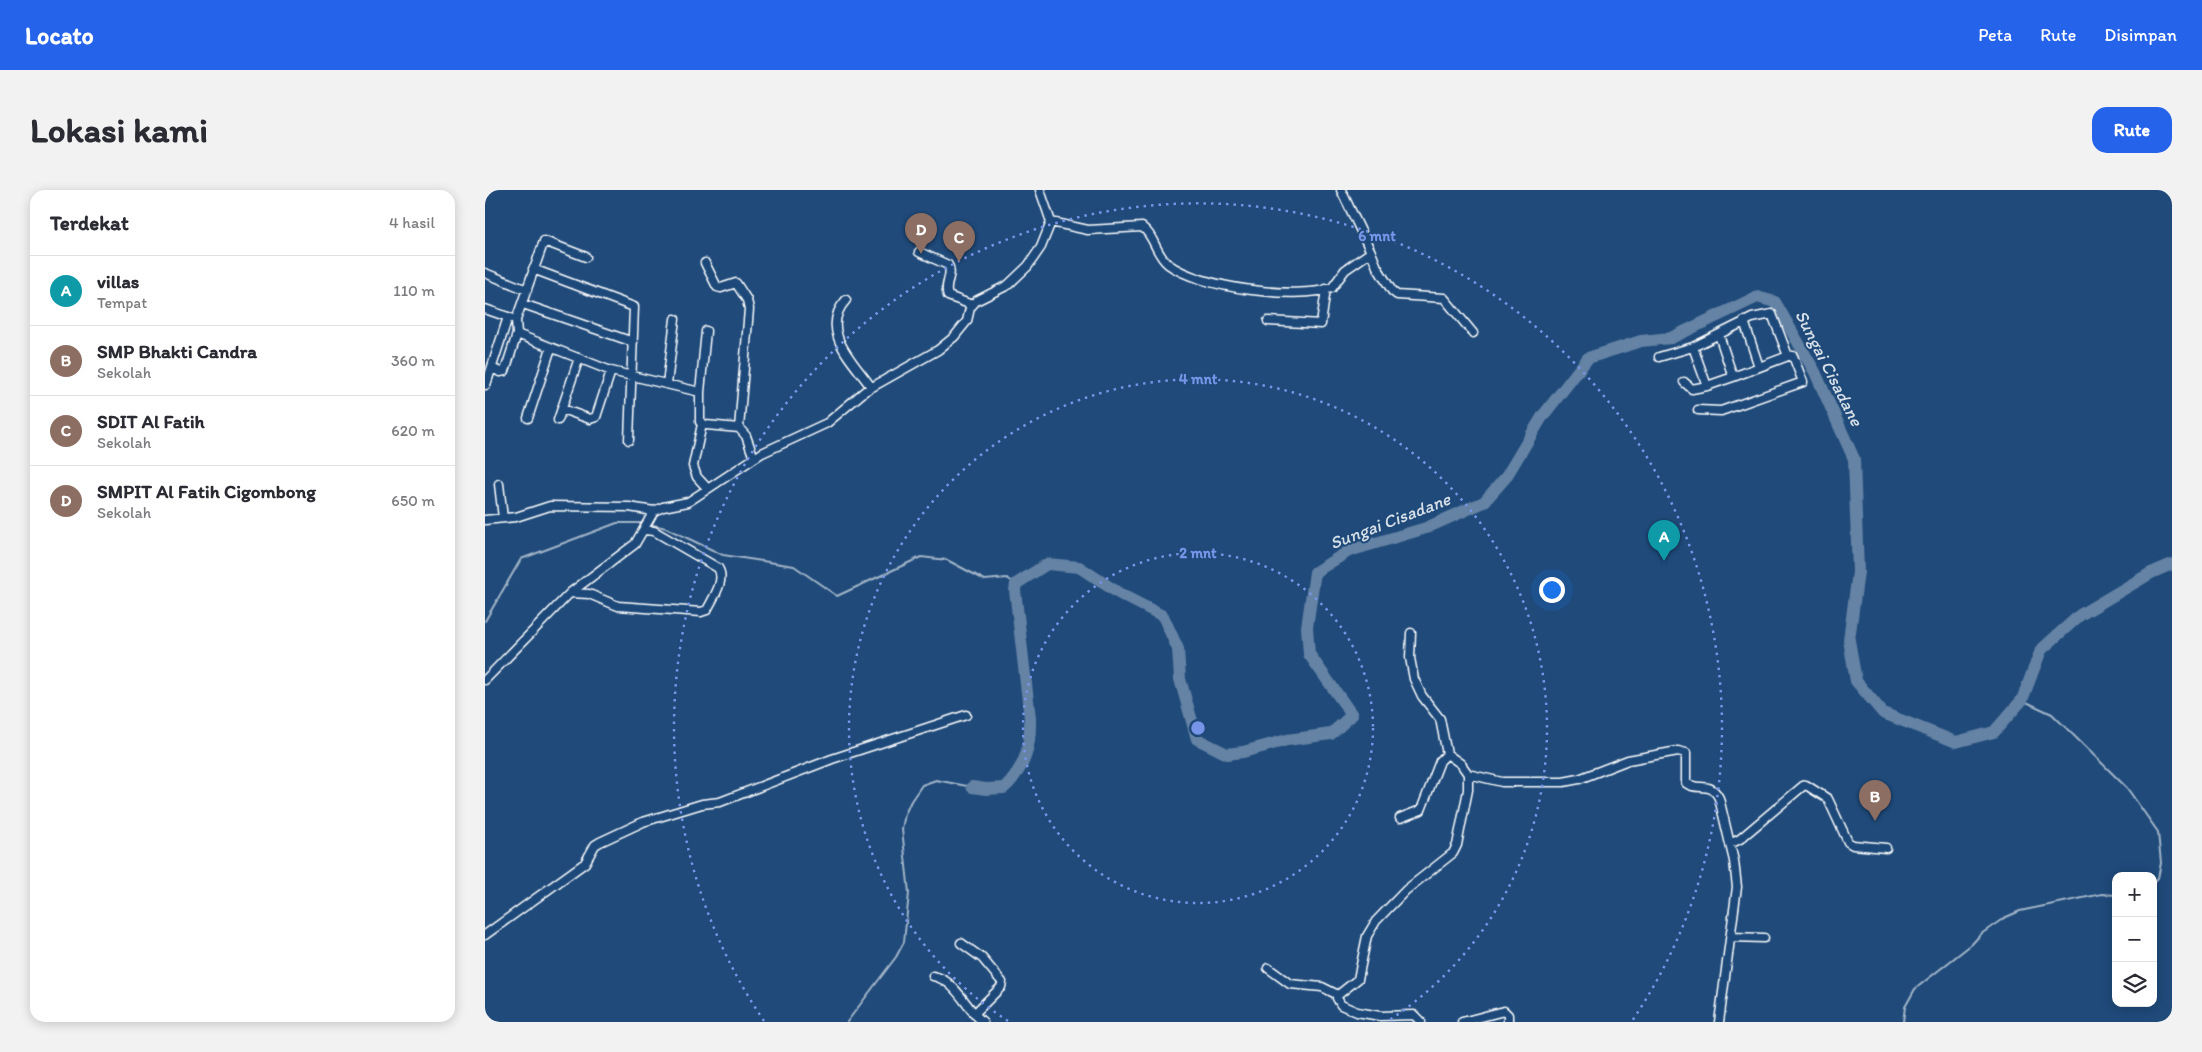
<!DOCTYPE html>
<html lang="id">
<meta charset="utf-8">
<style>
:root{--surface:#fff;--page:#f2f2f3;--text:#2b2b33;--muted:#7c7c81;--line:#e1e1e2;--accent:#2563eb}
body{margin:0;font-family:Itim,sans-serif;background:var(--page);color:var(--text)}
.controls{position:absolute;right:15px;bottom:15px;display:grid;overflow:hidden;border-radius:10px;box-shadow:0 2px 12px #0003}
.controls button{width:45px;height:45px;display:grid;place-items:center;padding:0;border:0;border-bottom:1px solid var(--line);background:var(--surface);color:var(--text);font:25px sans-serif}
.you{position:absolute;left:1066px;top:399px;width:18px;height:18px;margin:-12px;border:4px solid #fff;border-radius:50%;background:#1a73e8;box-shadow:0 0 0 8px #1a73e833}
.badge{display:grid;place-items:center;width:32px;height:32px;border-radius:50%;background:var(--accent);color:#fff;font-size:16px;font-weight:700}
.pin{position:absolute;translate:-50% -41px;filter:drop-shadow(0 1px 2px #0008)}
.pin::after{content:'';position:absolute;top:26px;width:18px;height:15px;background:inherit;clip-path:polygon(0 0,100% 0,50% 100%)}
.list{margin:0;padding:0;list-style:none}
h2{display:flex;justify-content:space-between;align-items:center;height:65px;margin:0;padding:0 20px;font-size:21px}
h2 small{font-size:16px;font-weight:400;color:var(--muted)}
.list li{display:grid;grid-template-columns:32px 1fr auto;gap:15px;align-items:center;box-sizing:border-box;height:70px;padding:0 20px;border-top:1px solid var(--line)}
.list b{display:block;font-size:19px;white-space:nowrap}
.list p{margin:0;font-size:16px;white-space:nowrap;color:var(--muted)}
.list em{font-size:16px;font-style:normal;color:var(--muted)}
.icon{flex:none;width:28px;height:28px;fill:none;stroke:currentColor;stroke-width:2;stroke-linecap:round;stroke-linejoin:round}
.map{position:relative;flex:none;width:1687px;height:832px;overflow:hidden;border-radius:15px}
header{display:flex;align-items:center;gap:30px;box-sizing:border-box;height:70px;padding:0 25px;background:var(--accent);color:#fff}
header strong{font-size:24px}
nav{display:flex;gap:28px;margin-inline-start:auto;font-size:18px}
.intro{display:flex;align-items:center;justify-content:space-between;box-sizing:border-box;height:120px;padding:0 30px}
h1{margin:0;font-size:35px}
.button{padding:12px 22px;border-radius:15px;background:var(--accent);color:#fff;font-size:18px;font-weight:700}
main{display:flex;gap:30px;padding:0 30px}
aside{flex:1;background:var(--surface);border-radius:15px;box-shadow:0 2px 12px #0003}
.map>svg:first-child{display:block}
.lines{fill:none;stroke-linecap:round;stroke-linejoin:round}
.stream{stroke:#a3b5c8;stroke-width:2}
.river{stroke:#6583a4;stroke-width:12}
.minor-casing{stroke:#fff;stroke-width:11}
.minor{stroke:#1f4a7a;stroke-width:8}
.ring{fill:none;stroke:#7795e8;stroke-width:2.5;stroke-dasharray:2.5 5}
.labels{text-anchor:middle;stroke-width:4;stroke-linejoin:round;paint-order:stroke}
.water-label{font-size:18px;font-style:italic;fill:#d8e0e8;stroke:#1f4a7a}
.centre{fill:#7795e8;stroke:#1f4a7a;stroke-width:2.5}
.ring-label{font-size:15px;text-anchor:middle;font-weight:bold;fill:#7795e8;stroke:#1f4a7a;stroke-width:4;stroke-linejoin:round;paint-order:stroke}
</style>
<header>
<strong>Locato</strong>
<nav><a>Peta</a><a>Rute</a><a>Disimpan</a></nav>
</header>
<div class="intro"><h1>Lokasi kami</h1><a class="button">Rute</a></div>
<main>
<aside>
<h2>Terdekat<small>4 hasil</small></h2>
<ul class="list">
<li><span class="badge" style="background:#0f9aa8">A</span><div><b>villas</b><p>Tempat</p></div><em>110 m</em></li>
<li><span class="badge" style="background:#8d6e63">B</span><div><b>SMP Bhakti Candra</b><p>Sekolah</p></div><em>360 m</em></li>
<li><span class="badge" style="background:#8d6e63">C</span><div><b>SDIT Al Fatih</b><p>Sekolah</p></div><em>620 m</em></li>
<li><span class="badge" style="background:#8d6e63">D</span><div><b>SMPIT Al Fatih Cigombong</b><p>Sekolah</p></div><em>650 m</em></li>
</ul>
</aside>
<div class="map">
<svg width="1687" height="832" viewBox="0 0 1687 832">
<rect width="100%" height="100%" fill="#1f4a7a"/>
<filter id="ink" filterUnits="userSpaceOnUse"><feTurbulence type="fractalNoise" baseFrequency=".02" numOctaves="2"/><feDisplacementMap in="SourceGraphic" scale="10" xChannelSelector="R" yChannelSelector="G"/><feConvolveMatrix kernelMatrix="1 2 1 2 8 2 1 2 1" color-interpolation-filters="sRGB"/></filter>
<g filter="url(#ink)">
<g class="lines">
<path class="stream" d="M164,334L181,338L238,365L309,376L352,406L436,367L462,370L500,390L522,388L531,394
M0,431L36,369L132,333H160
M1537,510L1567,524L1642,598L1673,642L1676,673L1673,688L1668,693
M362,832L411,767L419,752L424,703L417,639L420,624L426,611L437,595L451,590L487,597
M1418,832L1420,817L1430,799L1487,754L1496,744L1519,728L1535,721L1617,704L1631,705"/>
<path class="river" d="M487,597L501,599L519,598C540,578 546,557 545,528L530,400L531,394L562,374L594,377L635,404L678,426L693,459L695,489L712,549L742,564L758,562L802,550L846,544L867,525L824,464L822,437L830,382L864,361L941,338L999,312L1021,287L1057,227L1103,168L1156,151L1186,148L1272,107L1290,112L1330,182L1369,269L1373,382L1364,450L1371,491L1398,523L1471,552L1509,542L1537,510L1556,460L1595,425L1666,383L1687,374"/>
<g class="minor-casing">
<path id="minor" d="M856,0L886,62
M566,32L603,40L657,37C669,45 671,65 683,74C715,98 809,110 847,98L860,80L886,62L892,77L907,101L912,105L959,108L988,143
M434,62L463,75C469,84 458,95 463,106L487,115
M101,67L59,51L31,130L32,144L126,181L215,202V232L221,235L254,238L261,246L269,268
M220,73L232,97L236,98L251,93L262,110L264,119L254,238
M48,79L149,117L144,250
M0,83L42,100
M361,110C333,141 369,172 386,197
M38,114L148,152
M0,119L26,128
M783,131L836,134L841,99
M1259,131L1274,177
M1174,167L1208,157L1267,128L1287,124L1303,166H1308L1318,192L1236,221L1213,220
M7,178L15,182L20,181L32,144
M1248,187L1303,166
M1199,192L1207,199L1222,196L1208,157
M182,194L190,129
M1,195L23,127
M1222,196L1248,187L1234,145
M215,202L221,141
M77,219L105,229L111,227L126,181
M43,228L66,158
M73,230L94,168
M217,234L208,276L212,287L222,298
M14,294L18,328
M0,330L31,327L65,316L144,317L169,321
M85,403L104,404L133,416L216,422L222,420C228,408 241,390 233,378L169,341L159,340
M926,443L925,468L929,489L937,506L955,529L962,564L976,574L983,584V600L972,655L968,663L921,700L891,731L882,746L873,789L853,805L852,808L856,815L872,822L895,826L929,825L936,832
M0,490L85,403L150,354L169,321L178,317L203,312L277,263L342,233L380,201L453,160L469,147L482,131L485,118L491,111L523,95L543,76L556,57L566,32L555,0
M983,584L1017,592H1078L1094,589L1143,570L1193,561L1201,563V593C1213,602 1225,590 1234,608L1249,671L1252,697L1234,832
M915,628L936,620L955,571L962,564
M1245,654L1255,649L1318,596L1321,595L1343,609L1363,652L1368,655L1401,658
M0,745L100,673L110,655L115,652L158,632L217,614L235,612L347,569L481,525
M1246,747L1279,748
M476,753L497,768L517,792L516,797L489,824
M783,778L805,794L837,797L853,805
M448,786C471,790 481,819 498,832
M977,832L1019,821L1023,825V832"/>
</g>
<use href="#minor" class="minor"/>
</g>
</g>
<g class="ring">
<circle cx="713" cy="538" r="175"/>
<path d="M523 831A349 349 0 1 1 903 831"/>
<path d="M279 831A524 524 0 1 1 1147 831"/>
</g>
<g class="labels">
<g class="water-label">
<text transform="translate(1344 178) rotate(63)" y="6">Sungai Cisadane</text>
<text transform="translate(905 331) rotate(-21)" y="6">Sungai Cisadane</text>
</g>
</g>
<circle cx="713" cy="538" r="8" class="centre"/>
<g class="ring-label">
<text x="892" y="51">6 mnt</text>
<text x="713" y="194">4 mnt</text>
<text x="713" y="368">2 mnt</text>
</g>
</svg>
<div class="controls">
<button>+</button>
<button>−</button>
<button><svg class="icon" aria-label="layers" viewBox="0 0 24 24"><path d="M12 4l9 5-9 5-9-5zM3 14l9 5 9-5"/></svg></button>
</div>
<div class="you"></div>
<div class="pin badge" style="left:1179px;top:371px;background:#0f9aa8">A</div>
<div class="pin badge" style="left:1390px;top:631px;background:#8d6e63">B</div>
<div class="pin badge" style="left:474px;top:72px;background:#8d6e63">C</div>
<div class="pin badge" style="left:436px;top:64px;background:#8d6e63">D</div>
</div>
</main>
